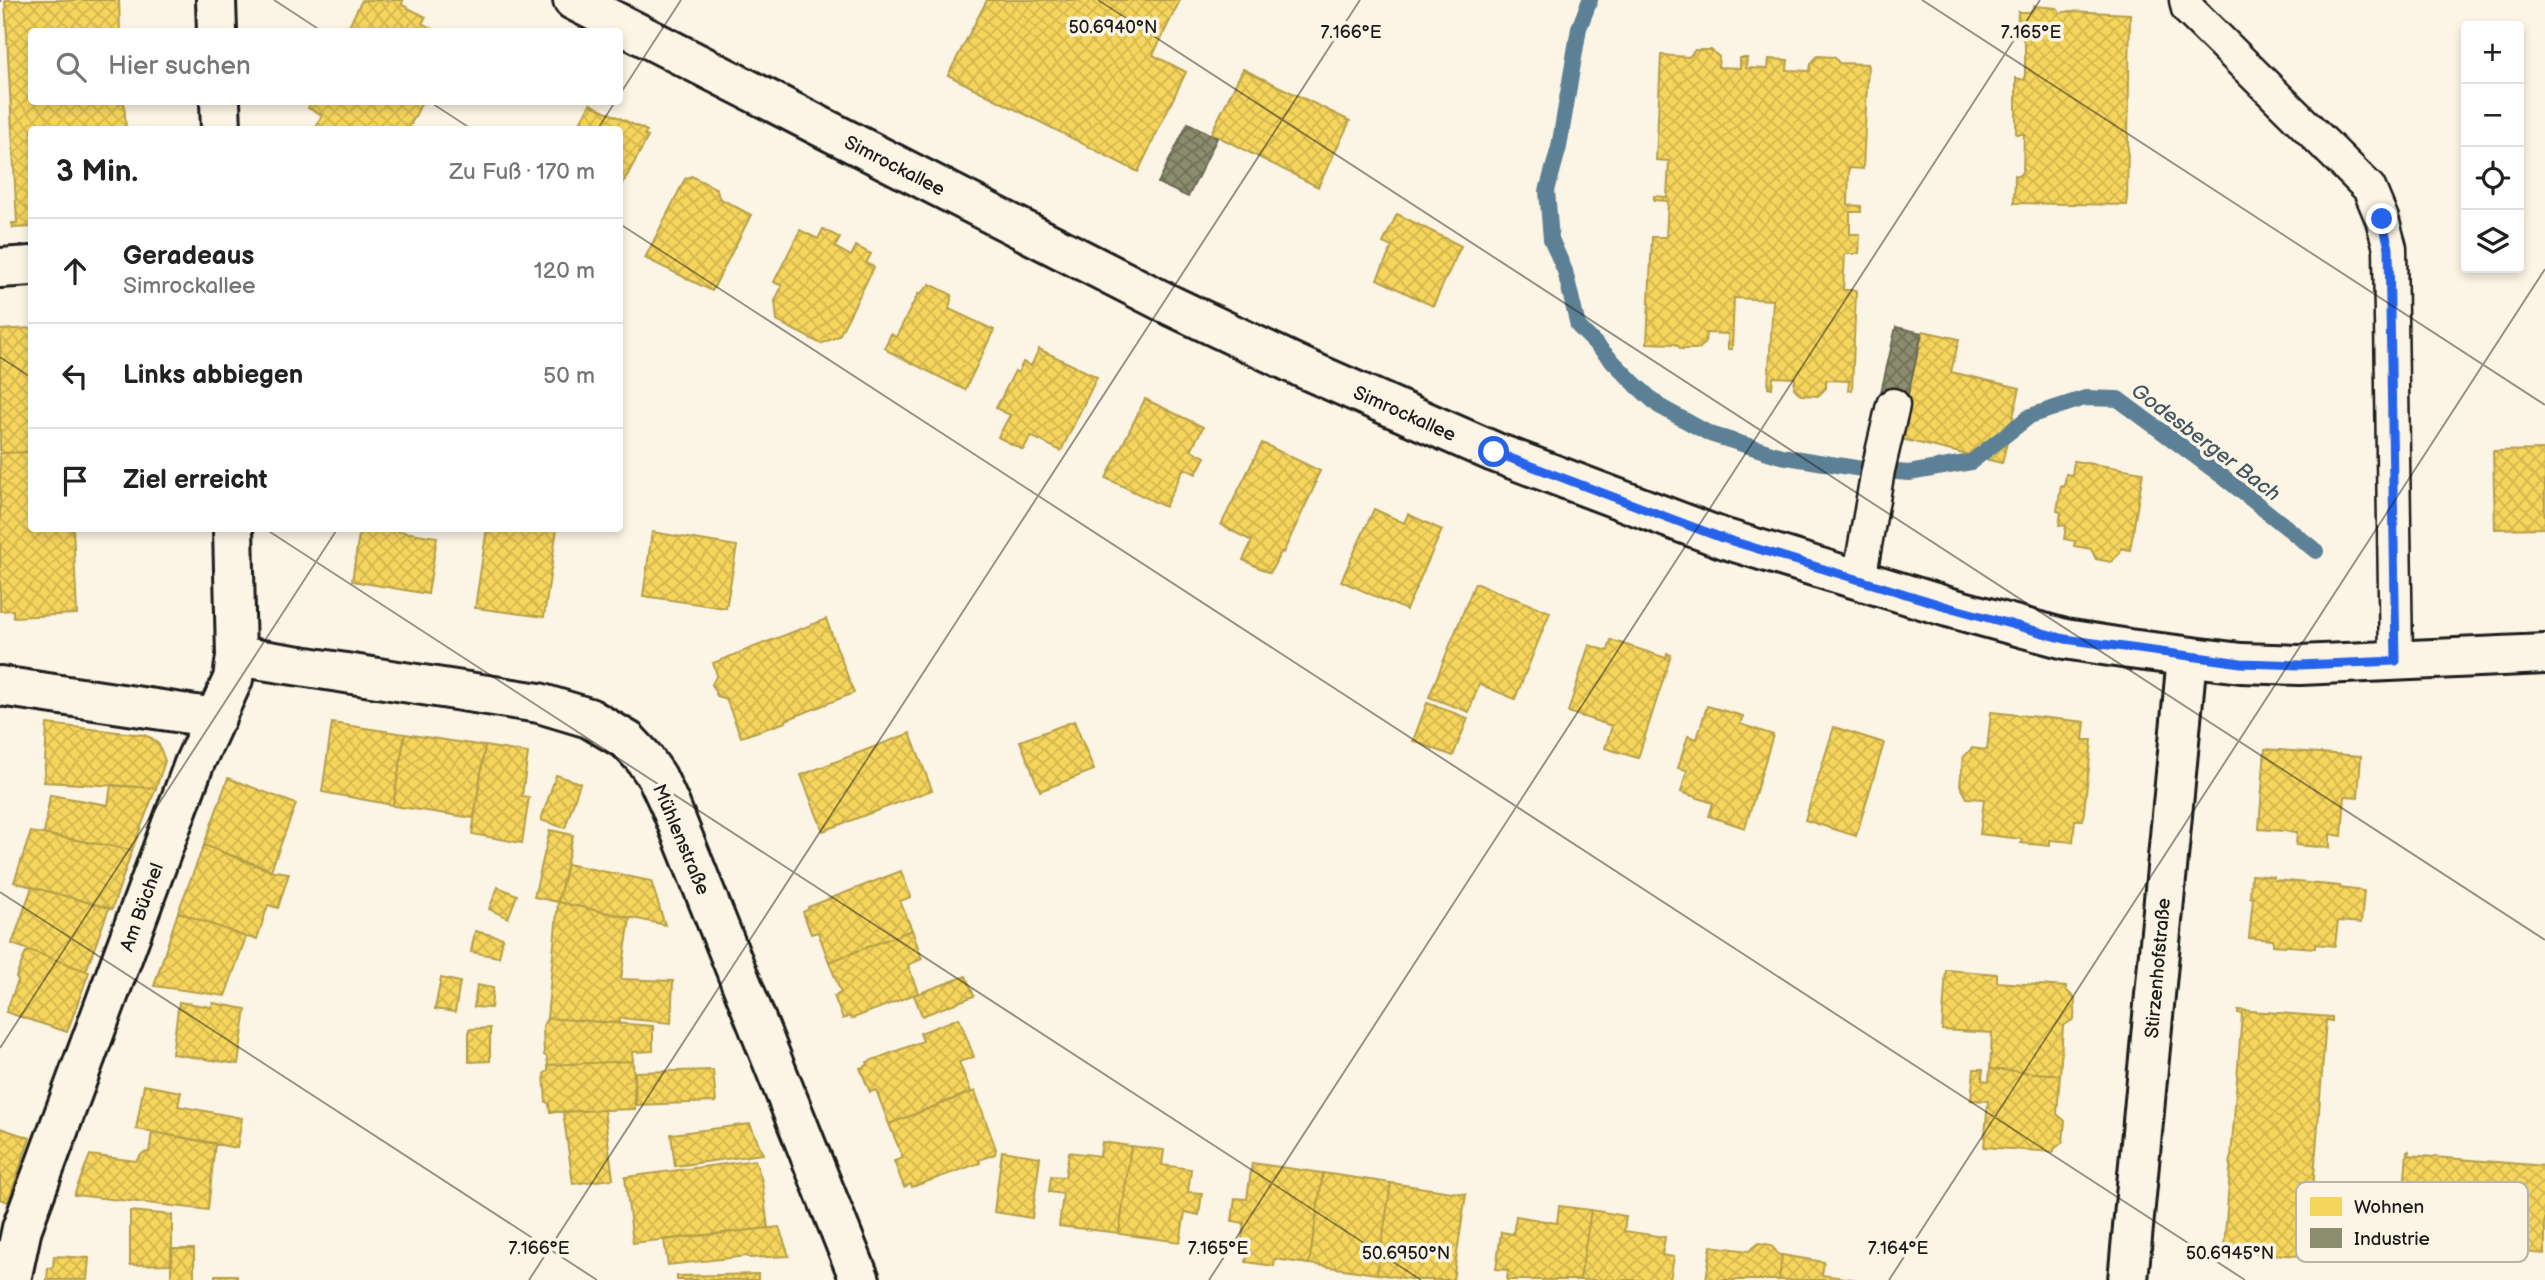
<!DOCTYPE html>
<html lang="de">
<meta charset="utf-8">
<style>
:root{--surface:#fff;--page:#f6f6f6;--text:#222;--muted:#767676;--line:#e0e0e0}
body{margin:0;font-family:"Balsamiq Sans",sans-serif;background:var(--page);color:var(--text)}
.controls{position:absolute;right:21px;top:21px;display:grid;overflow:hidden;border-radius:7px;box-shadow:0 4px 10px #0003}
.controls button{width:63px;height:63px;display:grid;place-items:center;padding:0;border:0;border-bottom:2px solid var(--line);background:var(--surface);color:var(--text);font:35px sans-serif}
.stop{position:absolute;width:21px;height:21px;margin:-16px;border:5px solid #2563eb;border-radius:50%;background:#fff}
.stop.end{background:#2563eb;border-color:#fff;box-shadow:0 2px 7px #0008}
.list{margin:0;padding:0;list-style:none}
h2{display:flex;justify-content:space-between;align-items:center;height:91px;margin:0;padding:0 28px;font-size:30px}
h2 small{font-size:23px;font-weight:400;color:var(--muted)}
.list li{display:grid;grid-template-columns:46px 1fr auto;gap:21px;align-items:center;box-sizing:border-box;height:105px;padding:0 28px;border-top:2px solid var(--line)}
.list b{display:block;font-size:26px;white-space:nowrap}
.list p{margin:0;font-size:23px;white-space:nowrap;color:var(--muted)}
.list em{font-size:23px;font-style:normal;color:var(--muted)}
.icon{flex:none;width:38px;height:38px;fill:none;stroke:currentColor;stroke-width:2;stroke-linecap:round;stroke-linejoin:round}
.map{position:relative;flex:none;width:2545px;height:1280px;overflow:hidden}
.search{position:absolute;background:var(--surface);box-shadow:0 4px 10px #0003;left:28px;top:28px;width:595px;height:77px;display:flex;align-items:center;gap:18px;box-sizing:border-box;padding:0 24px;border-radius:7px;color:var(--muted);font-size:26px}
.panel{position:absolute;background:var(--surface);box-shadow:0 4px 10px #0003;left:28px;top:126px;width:595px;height:406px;border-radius:7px}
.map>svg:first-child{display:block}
.homes{fill:url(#homes-cross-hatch);stroke:#b59e49;stroke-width:2}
.industry{fill:url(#industry-cross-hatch);stroke:#6a6a55;stroke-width:2}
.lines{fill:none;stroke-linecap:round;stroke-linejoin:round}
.stream{stroke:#5c8095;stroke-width:16}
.service-casing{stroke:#1c1c1c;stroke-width:37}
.minor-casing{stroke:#1c1c1c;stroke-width:44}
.service{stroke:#fcf5e5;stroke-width:32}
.minor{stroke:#fcf5e5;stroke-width:38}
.route{stroke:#2563eb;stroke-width:9}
.ticks{fill:none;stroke:#1c1c1c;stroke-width:2;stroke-opacity:0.45}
.labels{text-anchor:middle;stroke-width:7;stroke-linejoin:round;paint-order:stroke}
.street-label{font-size:19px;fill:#1c1c1c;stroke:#fcf5e5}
.water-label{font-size:21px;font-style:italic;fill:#415662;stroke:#fcf5e5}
.key{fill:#fcf5e5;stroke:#b9b4a9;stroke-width:2}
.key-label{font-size:19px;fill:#1c1c1c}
.ticks-label{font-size:18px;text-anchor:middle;fill:#1c1c1c;stroke:#fcf5e5;stroke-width:7;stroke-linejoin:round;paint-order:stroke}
</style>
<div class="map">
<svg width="2545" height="1280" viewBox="0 0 2545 1280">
<defs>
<pattern id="homes-cross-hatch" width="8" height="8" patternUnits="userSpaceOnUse" patternTransform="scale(1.75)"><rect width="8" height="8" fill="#f6d55c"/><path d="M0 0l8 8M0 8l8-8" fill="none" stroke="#d2b64f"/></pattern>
<pattern id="industry-cross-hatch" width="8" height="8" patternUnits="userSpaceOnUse" patternTransform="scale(1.75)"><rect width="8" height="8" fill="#8c8c6e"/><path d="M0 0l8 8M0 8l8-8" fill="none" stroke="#72725a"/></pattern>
</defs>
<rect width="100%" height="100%" fill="#fcf5e5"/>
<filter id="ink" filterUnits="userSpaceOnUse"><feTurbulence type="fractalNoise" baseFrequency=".0143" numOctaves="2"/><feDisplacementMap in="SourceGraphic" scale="14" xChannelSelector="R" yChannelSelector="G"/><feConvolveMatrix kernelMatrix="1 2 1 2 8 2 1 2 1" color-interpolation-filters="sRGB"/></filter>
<g filter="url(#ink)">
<path class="homes" d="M5,0H119L120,32H32V102H124L126,130H32V227L13,228L12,223H17Z
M362,0H403L402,5L426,17L422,23L434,30L346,32Z
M987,0H1180L1153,55L1186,72L1138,172L948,75Z
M2034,6L2057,8L2061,13L2070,11L2130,14L2127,205L2014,203L2015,175L2019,176L2023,170L2024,134H2016V78L2025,80V45L2022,37H2017L2018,12H2030Z
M1695,50H1711L1719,57L1718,67L1740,68V58H1747L1746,68L1768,69L1769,59L1788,60L1787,70L1810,71L1811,64L1817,56L1834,57L1839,63L1868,64L1863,169L1849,168L1848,205L1861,206V212H1850V234H1860L1859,254H1845L1843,290H1856L1852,390L1848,391L1849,381L1826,380V388L1818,396L1801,395L1794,388L1795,378L1773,377L1772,388L1768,387L1773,300L1734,298L1732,349H1728V334L1706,333L1705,343L1699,349H1681L1676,344L1647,343L1652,237H1666L1668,201L1654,200V196L1667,197L1669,161L1656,160L1661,55L1689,57Z
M1243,69L1350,121L1318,187L1211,133Z
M311,102H422L408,130H315L322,115L308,108Z
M590,104L647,131L644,135L648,137L620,189V130H576Z
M691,176L717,189L719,198L751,215L712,291L645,258L685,179Z
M1397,214L1461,246L1433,306L1377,279L1392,247L1383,243Z
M823,229L840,238L835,247L851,256L856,246L871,254L866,263L874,267L839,336L821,344L777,321L775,301L782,286L774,282L800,230L818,239Z
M930,284L952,295L949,309L994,330L965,390L888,351L885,347L891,334L896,337L918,294L919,295Z
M32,328V452L0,453V330Z
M1923,331L1959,339L1951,372L2020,388L2002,463L1897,438Z
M1039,349L1097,377L1061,451L1031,436L1023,450L998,437L1010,415L996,408L1015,371L1018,373L1023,362L1031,366Z
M1145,399L1203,427L1191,450L1205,457L1196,474L1184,468L1165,507L1106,478Z
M1262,443L1320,471L1314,483H1316L1283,553L1281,552L1270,573L1243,560L1252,541L1221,525Z
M2545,450V528L2495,529L2493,451Z
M32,452V528H73L77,614L13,617V610L0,611V453Z
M2074,461L2143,472L2130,550L2121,548L2120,553L2111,562L2096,559L2091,549L2074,546L2075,541L2064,539L2066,526L2059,525L2061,512L2057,511L2061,486L2064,487L2066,474L2072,475Z
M1374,509L1404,523L1408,514L1442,530L1406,610L1341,581Z
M360,528H397V531L437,537L428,594L352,581Z
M487,528H557L544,617L475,608Z
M652,532L737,546L726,608L643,596Z
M1475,583L1550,612L1515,699L1479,684L1469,712L1429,697Z
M826,619L854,693L786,720V722L741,737L726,699L717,696L712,684L717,675L713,663Z
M1611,640L1666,658L1667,653L1671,655L1638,758L1605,748L1612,726L1568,712L1589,645L1608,651Z
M1427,703L1468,718L1453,756L1413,741Z
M1707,706L1743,716L1740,724L1773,735L1745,828L1709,816L1713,803L1681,792L1687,770L1678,768L1688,736L1697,739Z
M1991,712L2085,722L2083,740H2092L2083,820H2075L2073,842L2050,840V846L2021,843L2022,839L1980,834L1984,799L1967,798L1960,785L1963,758L1972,748L1987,750Z
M1074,721L1094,770L1040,791L1020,741Z
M332,723L405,734L393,805L322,792Z
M47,724L144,735L152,738L159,745L165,761L156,788L44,782Z
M1834,727L1884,743L1856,836L1805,820Z
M910,733L932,790L823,831L801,775Z
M405,734L485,746L474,818L393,806Z
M485,746L528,753L522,796L529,797L522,843L472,834Z
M2265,749L2361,756L2358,797L2345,796L2342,836L2330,834V848L2296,845L2297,832L2259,829Z
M556,775L580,783L565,828L541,820Z
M228,778L296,804L271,870L204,845Z
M111,785L156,788L132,850L44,834L50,795L108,805Z
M550,830L573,835L558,902L534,897Z
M31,832L132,850L112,909L14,882Z
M204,845L268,870L289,873L278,908L268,905L257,939L246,937L178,912Z
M567,864L651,881L665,925L558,902Z
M901,871L911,897L900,901L912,930L829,962L818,932L811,934L803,912L809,909L808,907Z
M2251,875L2274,877V880L2340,886V888L2364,891L2361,923L2338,921L2335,946L2315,944V948L2273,945V940L2249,938L2253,898L2250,897Z
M32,887L109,908L86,971L12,944Z
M498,887L517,895L508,918L489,909Z
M558,902L630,918L621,979L673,981L671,1023L620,1018L619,1023L547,1018Z
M178,912L246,937L225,996L154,986Z
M912,930L922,959L908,965L918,993L851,1019L850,1016L843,1019L834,996L841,993L829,962Z
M475,931L503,938L499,957L471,952Z
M32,951L89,972L67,1032L6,1012L18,980L16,977L26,952Z
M1946,970L1997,974V982L2066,987V990L2075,999L2074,1019L2063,1026L2060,1075L1990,1069L1992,1033L1942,1030Z
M966,976L974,996L922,1016L914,995Z
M441,978L460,982L455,1012L435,1009Z
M477,985L493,988L491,1008L474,1007Z
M179,1002L212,1007L213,1003L246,1009L238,1064L172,1054Z
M2238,1010L2332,1017V1021L2326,1020L2308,1255H2313V1257L2220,1250V1248H2224L2242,1014L2238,1013Z
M547,1018L653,1026V1051L632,1052L633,1061L548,1065L547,1057L544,1055L543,1026Z
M959,1018L974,1057L959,1062L971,1092L889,1124L876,1090L870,1092L860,1068L868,1065L867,1062L923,1041L920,1033Z
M490,1028V1061L469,1062V1029Z
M633,1061L635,1109L550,1112L549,1104L546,1102L544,1074L548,1071V1065Z
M1974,1069H1983L1982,1080L1989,1081L1990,1069L2060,1075L2057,1114L2065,1121L2063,1142L2054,1149V1152L1984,1147L1988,1101L1971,1100Z
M713,1070L716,1102L636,1105L635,1072Z
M144,1085L181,1092L178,1106L242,1118L237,1148L136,1129Z
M975,1091L996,1149L995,1154L979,1160L980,1163L912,1187L911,1184L904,1187L894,1161L903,1158L889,1124Z
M604,1110L613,1179L573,1184L563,1112Z
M750,1124L763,1154L675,1166L671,1134Z
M0,1128L30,1138L8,1202L0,1199Z
M152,1132L215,1143L208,1210L74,1195L90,1155L136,1161L143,1153L149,1152Z
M1102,1142L1131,1146L1119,1233L1059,1226L1063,1194L1049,1192L1051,1176L1065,1177L1069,1152L1100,1156Z
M1131,1146L1164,1150L1162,1165L1191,1169L1188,1192L1202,1193L1199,1215L1185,1212L1180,1242L1119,1234Z
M1002,1151L1040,1157L1032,1218L994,1212Z
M2409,1151V1155L2545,1166V1254L2403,1242V1246L2400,1245L2407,1152Z
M755,1160L762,1181L768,1228L633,1243L625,1177Z
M1252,1163L1323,1173L1309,1264L1275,1259L1274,1266L1246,1262L1247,1253L1240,1252L1244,1223L1232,1221L1235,1198L1247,1199Z
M1323,1173L1391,1183L1377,1274L1309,1264Z
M1391,1183L1466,1194L1453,1280H1417L1377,1274Z
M1559,1206L1591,1210L1580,1280H1507L1508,1270L1496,1269L1501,1232L1513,1234L1516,1216L1557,1223Z
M1591,1210L1626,1216L1624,1231L1665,1237L1662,1255L1674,1257L1670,1280H1580Z
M130,1211L172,1215V1264L130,1265Z
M779,1227L789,1256L750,1258L747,1256L668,1265L664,1240Z
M1759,1243L1771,1245L1779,1255H1782L1779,1280H1706L1711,1246L1749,1251Z
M171,1249H194V1280H171Z
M1782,1255L1824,1262L1822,1275L1859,1280H1779Z
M54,1256L89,1258L87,1280H47L48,1268L53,1267Z
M758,1274V1280H677V1276Z
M215,1275H237V1280H215Z"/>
<path class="industry" d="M1188,123L1217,138L1188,197L1158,183Z
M1896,327L1922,333L1905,407L1879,401Z"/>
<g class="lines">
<path class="stream" d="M1590,0L1579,28L1559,147L1547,191L1551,239L1565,271L1578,326L1636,385L1659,406L1710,434L1781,456L1862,469L1909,473L1971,462L2030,416L2085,398L2118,399L2226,479L2316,551"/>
<g class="service-casing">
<path id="service" d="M2186,0L2188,9L2369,188L2382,219L2390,248L2396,661
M1859,580L1878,470L1893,405"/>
</g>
<g class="minor-casing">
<path id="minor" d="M216,0L217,32
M573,0L1172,306L1303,368L1494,452L1722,538L1948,607L2065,639L2129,649L2241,663L2300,665L2545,654
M220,102L221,130
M0,268L32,266
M236,656L539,703L589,718L628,741L643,757L657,777L670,805L860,1280
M0,686L216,718
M11,1280L22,1228L194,764L233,679L236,656L233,528
M2128,1280L2187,657"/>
</g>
<use href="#service" class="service"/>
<use href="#minor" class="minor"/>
</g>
</g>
<g class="lines" filter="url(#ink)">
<path class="route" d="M1494,452L1722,538L1948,607L2065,639L2241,663L2300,665L2396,661L2389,248L2382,219"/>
</g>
<path class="ticks" d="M274,0L323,32M1098,0L2545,940M1922,0L2545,405M0,2L1,0M620,94L681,0M430,102L473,130M597,130L615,102M620,224L2245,1280M0,357L32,378M264,528L1421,1280M0,892L597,1280M0,1048L338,528M529,1280L1360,0M1209,1280L2040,0M1889,1280L2545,269"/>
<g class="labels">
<g class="street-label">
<text transform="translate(895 165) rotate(27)" y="7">Simrockallee</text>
<text transform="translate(1405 413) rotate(24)" y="7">Simrockallee</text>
<text transform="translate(682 839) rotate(67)" y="7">Mühlenstraße</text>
<text transform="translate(141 907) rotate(-70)" y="7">Am Büchel</text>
<text transform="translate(2157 968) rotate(-85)" y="7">Stirzenhofstraße</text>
</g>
<g class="water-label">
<text transform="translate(2206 442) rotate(37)" y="7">Godesberger Bach</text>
</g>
</g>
<rect x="2296" y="1182" width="232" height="80" rx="10" class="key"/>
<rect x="2310" y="1197" width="32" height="19" fill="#f6d55c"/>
<rect x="2310" y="1228" width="32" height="20" fill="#8c8c6e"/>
<g class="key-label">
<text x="2354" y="1213">Wohnen</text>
<text x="2354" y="1245">Industrie</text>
</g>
<g class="ticks-label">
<text x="1113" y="33">50.6940°N</text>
<text x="1351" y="38">7.166°E</text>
<text x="2031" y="38">7.165°E</text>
<text x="539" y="1254">7.166°E</text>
<text x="1218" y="1254">7.165°E</text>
<text x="1898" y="1254">7.164°E</text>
<text x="1406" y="1259">50.6950°N</text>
<text x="2230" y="1259">50.6945°N</text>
</g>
</svg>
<div class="controls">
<button>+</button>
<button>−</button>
<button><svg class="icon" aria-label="locate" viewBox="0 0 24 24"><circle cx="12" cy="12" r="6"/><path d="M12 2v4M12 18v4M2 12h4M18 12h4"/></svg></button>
<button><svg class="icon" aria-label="layers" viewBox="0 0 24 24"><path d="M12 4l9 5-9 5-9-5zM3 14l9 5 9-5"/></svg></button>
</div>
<div class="stop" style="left:1494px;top:452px"></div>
<div class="stop end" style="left:2382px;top:219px"></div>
<div class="search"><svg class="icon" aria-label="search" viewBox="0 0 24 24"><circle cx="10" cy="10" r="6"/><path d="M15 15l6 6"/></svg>Hier suchen</div>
<section class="panel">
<h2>3 Min.<small>Zu Fuß · 170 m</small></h2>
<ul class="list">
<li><svg class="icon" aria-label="ahead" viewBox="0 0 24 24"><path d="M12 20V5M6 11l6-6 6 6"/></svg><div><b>Geradeaus</b><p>Simrockallee</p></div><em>120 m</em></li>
<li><svg class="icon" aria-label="left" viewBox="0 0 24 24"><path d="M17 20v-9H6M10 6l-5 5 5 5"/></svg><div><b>Links abbiegen</b></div><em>50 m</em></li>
<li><svg class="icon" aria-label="arrive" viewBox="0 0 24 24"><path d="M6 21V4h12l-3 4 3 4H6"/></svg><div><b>Ziel erreicht</b></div></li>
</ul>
</section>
</div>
